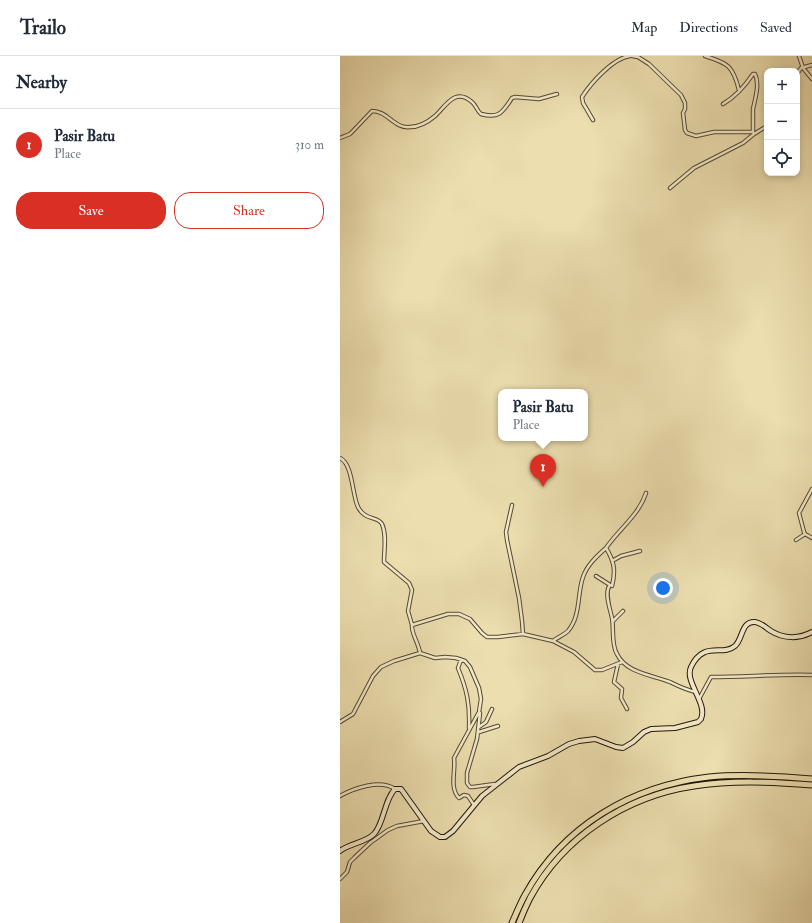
<!DOCTYPE html>
<meta charset="utf-8">
<style>
:root{--surface:#fff;--page:#f6f6f7;--text:#1f2937;--muted:#747a83;--line:#e0e1e3;--accent:#d93025}
body{margin:0;font-family:"IM FELL Double Pica",serif;background:var(--page);color:var(--text)}
.controls{position:absolute;right:12px;top:12px;display:grid;overflow:hidden;border-radius:8px;box-shadow:0 2px 6px #0003}
.controls button{width:36px;height:36px;display:grid;place-items:center;padding:0;border:0;border-bottom:1px solid var(--line);background:var(--surface);color:var(--text);font:20px sans-serif}
.you{position:absolute;left:323px;top:532px;width:14px;height:14px;margin:-10px;border:3px solid #fff;border-radius:50%;background:#1a73e8;box-shadow:0 0 0 6px #1a73e833}
.badge{display:grid;place-items:center;width:26px;height:26px;border-radius:50%;background:var(--accent);color:#fff;font-size:13px;font-weight:700}
.pin{position:absolute;translate:-50% -33px;filter:drop-shadow(0 1px 2px #0008)}
.pin::after{content:'';position:absolute;top:21px;width:14px;height:12px;background:inherit;clip-path:polygon(0 0,100% 0,50% 100%)}
.popup{position:absolute;left:158px;top:333px;width:90px;height:52px;box-sizing:border-box;display:grid;place-content:center;border-radius:8px;background:var(--surface);filter:drop-shadow(0 1px 3px #0005);font-size:13px;white-space:nowrap;color:var(--muted)}
.popup b{font-size:15px;color:var(--text)}
.popup::after{content:'';position:absolute;left:50%;top:100%;margin-left:-8px;border:8px solid transparent;border-top-color:var(--surface)}
.list{margin:0;padding:0;list-style:none}
h2{display:flex;justify-content:space-between;align-items:center;height:52px;margin:0;padding:0 16px;font-size:17px}
h2 small{font-size:13px;font-weight:400;color:var(--muted)}
.list li{display:grid;grid-template-columns:26px 1fr auto;gap:12px;align-items:center;box-sizing:border-box;height:72px;padding:0 16px;border-top:1px solid var(--line)}
.list b{display:block;font-size:15px;white-space:nowrap}
.list p{margin:0;font-size:13px;white-space:nowrap;color:var(--muted)}
.list em{font-size:13px;font-style:normal;color:var(--muted)}
.actions{display:flex;gap:8px;padding:12px 16px}
.actions a{flex:1;padding:9px 0;border:1px solid var(--accent);border-radius:16px;text-align:center;font-size:14px;color:var(--accent)}
.actions .main{background:var(--accent);color:#fff}
.icon{flex:none;width:22px;height:22px;fill:none;stroke:currentColor;stroke-width:2;stroke-linecap:round;stroke-linejoin:round}
.map{position:relative;flex:none;width:472px;height:867px;overflow:hidden}
header{display:flex;align-items:center;gap:24px;box-sizing:border-box;height:56px;padding:0 20px;background:var(--surface);border-bottom:1px solid var(--line)}
header strong{font-size:19px}
nav{display:flex;gap:22px;margin-inline-start:auto;font-size:14px}
main{display:flex}
aside{flex:1;background:var(--surface)}
.map>svg:first-child{display:block}
.lines{fill:none;stroke-linecap:round;stroke-linejoin:round}
.street-casing{stroke:#544932;stroke-width:4.5}
.secondary-casing{stroke:#221708;stroke-width:6}
.highway-casing{stroke:#221708;stroke-width:7}
.street{stroke:#f3eacb;stroke-width:2.5}
.secondary{stroke:#f3eacb;stroke-width:4}
.highway{stroke:#ecdeaf;stroke-width:5}
</style>
<header>
<strong>Trailo</strong>
<nav><a>Map</a><a>Directions</a><a>Saved</a></nav>
</header>
<main>
<aside>
<h2>Nearby<small></small></h2>
<ul class="list">
<li><span class="badge">1</span><div><b>Pasir Batu</b><p>Place</p></div><em>310 m</em></li>
</ul>
<div class="actions"><a class="main">Save</a><a>Share</a></div>
</aside>
<div class="map">
<svg width="472" height="867" viewBox="0 0 472 867">
<rect width="100%" height="100%" fill="#ecdeaf"/>
<filter id="stains"><feTurbulence type="fractalNoise" baseFrequency=".005" numOctaves="4"/><feColorMatrix values="0 0 0 0 .2 0 0 0 0 .09 0 0 0 0 .02 0 0 0 .5 -.17"/></filter>
<radialGradient id="worn" r=".72"><stop offset=".6" stop-color="#630" stop-opacity="0"/><stop offset="1" stop-color="#630" stop-opacity=".3"/></radialGradient>
<g class="lines">
<g class="street-casing">
<path id="street" d="M292,0L298,1L309,8L341,39L345,47V53L343,57L345,74L347,77L356,80L374,76H413L414,78L427,70
M365,0C388,7 393,10 399,34
M459,0L463,12L472,23
M457,18L461,12L472,9
M383,48C395,41 405,30 413,18H415C420,28 415,43 413,53C413,61 413,68 413,76
M253,64L243,47L242,41C251,27 273,2 290,0
M0,82L10,78L32,55C48,55 54,73 70,71C80,71 88,66 95,60C106,50 115,31 132,46C136,49 137,55 141,58C159,63 163,56 172,42L175,41L199,43L217,38
M330,132L354,112L403,87L414,78
M0,402C13,408 12,439 18,451C25,465 38,460 42,468C47,479 44,494 44,506L69,527L72,534L68,555L72,569
M472,433L459,457L464,476L465,478L472,482
M306,437C299,459 279,473 266,492C274,505 276,514 272,530L270,529C264,536 270,553 272,562C274,573 271,588 277,598C286,617 312,619 330,626C338,630 346,634 356,636
M172,449L166,476L167,484L179,542L182,565L183,578
M456,484L465,478
M272,505L281,500L300,495
M256,520L270,529
M273,565L283,555
M213,585C218,581 224,579 228,575C241,560 237,538 243,521C247,509 257,500 266,492
M80,597L95,602L105,601L116,602L125,605L130,611L139,632L141,643L139,656L114,702C116,714 109,732 119,742L124,739L128,740L134,749
M121,604L118,612C127,634 130,648 129,672
M278,608L274,626L282,633L281,642L287,653
M359,643L371,621C404,621 439,618 472,619
M140,657L137,683L127,717V727L130,731H133L155,728
M0,666L13,658L33,620L41,611L54,605L80,597C79,588 71,577 72,569L108,558H119L130,563L142,577L147,581H158L183,578L213,585L234,596L255,614H262L282,606
M139,671L146,666L152,653
M139,676L158,670
M0,740C14,732 40,723 55,733
M0,823L7,816L10,806L14,802L30,787L48,774L57,770L84,765"/>
</g>
<g class="secondary-casing">
<path id="secondary" d="M0,795C10,787 25,787 34,778C44,768 44,744 55,733H61L91,775L100,781H105L113,775L142,740L179,711L208,700L229,688L239,685L255,683L276,691L283,692L293,686L304,676L311,673L335,672L358,666L361,663C368,647 344,626 351,611C364,584 382,601 395,590C403,583 401,565 415,566C422,567 426,572 431,575C444,583 459,583 472,576"/>
</g>
<g class="highway-casing">
<path id="highway" d="M172,867C176,858 180,848 185,839C223,770 291,730 369,721C403,718 438,720 472,723
M179,867C182,859 186,850 190,842C223,781 286,740 354,730C393,724 433,726 472,729"/>
</g>
<use href="#street" class="street"/>
<use href="#secondary" class="secondary"/>
<use href="#highway" class="highway"/>
</g>
<rect width="100%" height="100%" filter="url(#stains)"/>
<rect width="100%" height="100%" fill="url(#worn)"/>
</svg>
<div class="controls">
<button>+</button>
<button>−</button>
<button><svg class="icon" aria-label="locate" viewBox="0 0 24 24"><circle cx="12" cy="12" r="6"/><path d="M12 2v4M12 18v4M2 12h4M18 12h4"/></svg></button>
</div>
<div class="you"></div>
<div class="pin badge" style="left:203px;top:431px">1</div>
<div class="popup"><b>Pasir Batu</b>Place</div>
</div>
</main>
